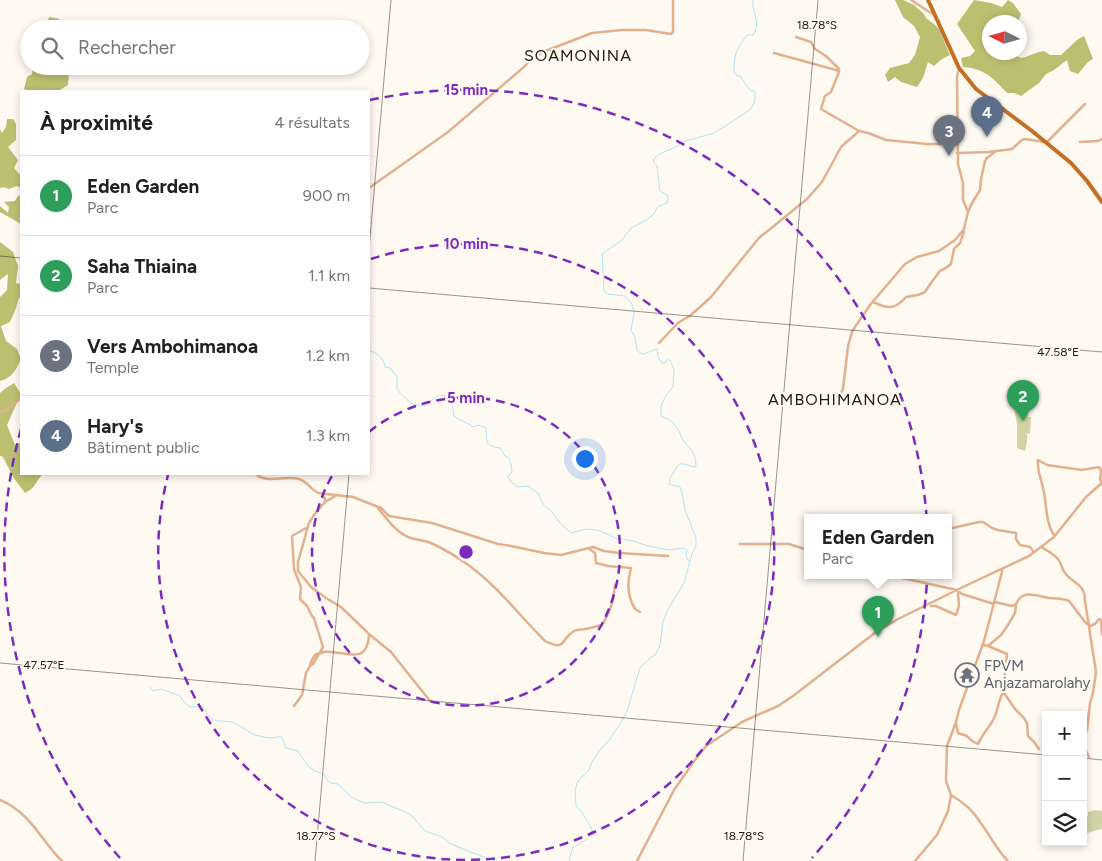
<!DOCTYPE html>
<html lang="fr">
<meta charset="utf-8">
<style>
:root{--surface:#fff;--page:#f2f2f2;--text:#202124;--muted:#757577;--line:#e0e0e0;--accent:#db2777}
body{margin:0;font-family:Figtree,sans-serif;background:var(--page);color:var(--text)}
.controls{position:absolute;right:15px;bottom:15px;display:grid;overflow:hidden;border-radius:0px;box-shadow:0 2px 8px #0003}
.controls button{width:45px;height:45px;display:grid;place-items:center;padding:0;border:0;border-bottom:1px solid var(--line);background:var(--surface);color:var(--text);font:25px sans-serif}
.compass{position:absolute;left:982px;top:15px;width:45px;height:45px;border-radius:50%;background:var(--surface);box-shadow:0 2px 8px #0003;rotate:275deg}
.you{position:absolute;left:584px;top:458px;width:18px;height:18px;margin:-12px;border:4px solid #fff;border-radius:50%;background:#1a73e8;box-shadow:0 0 0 8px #1a73e833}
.badge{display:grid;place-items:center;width:32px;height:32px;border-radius:50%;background:var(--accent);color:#fff;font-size:16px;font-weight:700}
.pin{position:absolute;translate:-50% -41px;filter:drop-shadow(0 1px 2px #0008)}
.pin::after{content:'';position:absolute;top:26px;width:18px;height:15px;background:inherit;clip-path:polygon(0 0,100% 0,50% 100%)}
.popup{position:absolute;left:804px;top:514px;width:148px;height:65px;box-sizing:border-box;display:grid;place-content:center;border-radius:0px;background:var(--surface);filter:drop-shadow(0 1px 4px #0005);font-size:16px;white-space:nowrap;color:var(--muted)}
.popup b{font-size:19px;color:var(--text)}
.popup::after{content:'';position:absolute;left:50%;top:100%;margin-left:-10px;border:10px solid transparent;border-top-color:var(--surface)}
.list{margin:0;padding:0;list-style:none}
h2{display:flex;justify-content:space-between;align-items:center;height:65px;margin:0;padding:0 20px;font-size:21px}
h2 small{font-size:16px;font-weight:400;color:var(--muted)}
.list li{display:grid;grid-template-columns:32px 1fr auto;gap:15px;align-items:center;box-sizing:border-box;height:80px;padding:0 20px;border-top:1px solid var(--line)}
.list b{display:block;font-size:19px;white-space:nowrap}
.list p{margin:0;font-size:16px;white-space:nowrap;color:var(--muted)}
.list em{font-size:16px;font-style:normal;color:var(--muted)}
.icon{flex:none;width:28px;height:28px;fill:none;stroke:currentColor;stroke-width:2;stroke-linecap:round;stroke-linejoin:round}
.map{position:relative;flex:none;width:1102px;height:861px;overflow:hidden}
.search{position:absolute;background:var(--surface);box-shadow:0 2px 8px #0003;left:20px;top:20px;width:350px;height:55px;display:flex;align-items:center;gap:12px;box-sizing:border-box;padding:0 18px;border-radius:28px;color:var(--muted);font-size:19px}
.panel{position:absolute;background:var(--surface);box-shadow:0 2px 8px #0003;left:20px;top:90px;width:350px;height:385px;border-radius:0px}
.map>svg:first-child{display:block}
.green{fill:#d0d3a4}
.forest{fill:#bcbf70}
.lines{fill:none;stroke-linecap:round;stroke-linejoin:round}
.stream{stroke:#aee6f6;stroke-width:1}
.minor{stroke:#e1b18e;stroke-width:2.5}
.major{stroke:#c46f22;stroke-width:4}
.ticks{fill:none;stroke:#1f1b13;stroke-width:1;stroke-opacity:0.45}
.ring{fill:none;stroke:#7b2cbf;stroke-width:2.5;stroke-dasharray:9 6}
.labels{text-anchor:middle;stroke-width:4;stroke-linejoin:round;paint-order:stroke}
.worship-label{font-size:15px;fill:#5b616d;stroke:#fef9f1;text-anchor:start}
.neighbourhood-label{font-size:16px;letter-spacing:1px;fill:#1f1b13;stroke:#fef9f1}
.ticks-label{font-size:12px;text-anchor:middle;fill:#1f1b13;stroke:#fef9f1;stroke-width:4;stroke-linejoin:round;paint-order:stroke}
.centre{fill:#7b2cbf;stroke:#fef9f1;stroke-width:2.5}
.ring-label{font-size:15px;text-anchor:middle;font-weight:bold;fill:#7b2cbf;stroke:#fef9f1;stroke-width:4;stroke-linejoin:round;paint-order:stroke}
</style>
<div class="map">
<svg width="1102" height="861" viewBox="0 0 1102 861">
<rect width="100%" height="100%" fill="#fef9f1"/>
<path class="green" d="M1015,390L1029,397L1026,410L1028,411V417H1031L1030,433L1027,434V442L1025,451L1017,448V424L1012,398H1016Z
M1095,810L1102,811V829L1083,834V817L1088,816V812Z"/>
<path class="forest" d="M895,0H903L914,5L924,14L926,18L934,24L939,29L950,55L942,59L934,66L928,62L923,78L917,87L901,82L895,77L888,82L885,75L890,68L909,63L915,55L920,37L914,26L903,17Z
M974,0L991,3L1002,7L1008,0L1013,3L1021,14L1018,22H990V52L1012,53L1013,55L1022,58L1039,52L1044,51L1050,55H1061L1077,40L1084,36L1093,59L1088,62L1078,74L1070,71L1067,60L1054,70L1046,74L1039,83L1021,96L1014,93H1007C993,78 984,68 963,67L961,58L970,56L975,51L957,24Z
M50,17L59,19L61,25L67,29H46L45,23Z
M33,66H66L69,73L68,85L58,91H30L24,89L27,77L32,74Z
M7,119H13L16,124V140L8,147L18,160L14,168L21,176V188L17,186L9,189L3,187L0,188V129L2,133L6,127Z
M18,196H21V224L0,212V206L8,213L9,207L4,202L15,201Z
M0,242L13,252L18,266L16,283L21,284V297L19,298L15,311L10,322L1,326L6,341L17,349L21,359C16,370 12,378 0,381V297L7,290L8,274L0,280Z
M14,383L21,394L7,425L15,445L21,443V474H43C34,483 38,486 25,493L13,477L3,457L0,456V393L6,388Z"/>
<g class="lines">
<path class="stream" d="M369,351C377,352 384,358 385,367L390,368L397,377V389L400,393L411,403L415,405L425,406L437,396C451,393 453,405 454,416C460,421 467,422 473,427L479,425L486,428C487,441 484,446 500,448L505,456L509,458L511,464L512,472L508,476L510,481L518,487L528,486L538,493L543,504L553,513L558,521L571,533L586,529L597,530L610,535L615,538L633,541L648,546L669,550L684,548L687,550L686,556L689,561
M150,687L153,691L161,689L178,695L180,696L185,703L190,707L200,706L206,710C209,724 221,720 231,722C239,724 248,732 255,735C260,736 266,738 271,738C275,738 278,736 282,737L286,748L298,751L308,766L315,771L324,774L326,779L331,783L338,784L350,796L357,800L365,803L379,802L384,803L405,812L411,815L425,831L442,837L449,843L463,849L489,859L497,861
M569,861L573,847C579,844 591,839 592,831C592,827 588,823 586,819C583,814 581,810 576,806L575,790L578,781L589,770L592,762L599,751L610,739L620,724L627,711L640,668L649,659L656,654L660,645L663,622L667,611L684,583L692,554L696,545V538L685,510L682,492L680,487L669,484L670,478L679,464H685L693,467L696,466C696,450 688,449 682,438C679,431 677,426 671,421C668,418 664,418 661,416V406L666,395L673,387L674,370L670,360H667L665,363H662L658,357L657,349L643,354L639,352L637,350L635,337L631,330L634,313L632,304L625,296L607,294L604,290L602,254L622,240L631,228L645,221L654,214L656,209L659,206L667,203L668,199L667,195L660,191L657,166L654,163L653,160C660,151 670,151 679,145V143L714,133L727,125L751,109L755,100V92L749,89L740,76H737L734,72C734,55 736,49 747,35H753C762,21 751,13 753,0"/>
<path class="minor" d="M911,0L934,15
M796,37L811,42L815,49L826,56L839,69V72L831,92L825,96L821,109L859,131L868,133L886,140L927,144H958
M774,53L836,70L839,72
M1080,142L1098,141L1102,139
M957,153L989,152L1012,149L1022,140L1024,139L1045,142L1048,141L1085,104
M369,188L448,132L525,66L530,60L543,52L592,33L622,30H646L671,34L673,32V0
M968,212L972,203L980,190L981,179L985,161L987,158L995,152
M873,302C888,309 895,310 906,297L918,295L925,292C927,288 937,275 940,271C944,269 948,267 951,264L954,249L960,243L964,232
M659,343L678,323L691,315L711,297L759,238L807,199L822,182L841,147L859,131
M836,396L841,393L843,389L848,346L852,332L855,327L870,305L905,264L917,257L939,251L955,240L964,229L968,212L963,200V183L958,164L957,76L959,69
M0,412L8,409L21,398
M256,474C266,484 285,475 299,479C308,482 310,489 318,493L353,497L381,508L389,516L432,523L498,544L511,546L544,553L561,555L593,547L604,551L619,553L668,556
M325,502L337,495
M378,508C386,518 396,532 408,537C415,540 424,540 431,543C444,549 459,558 471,567C499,588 520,616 545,641C567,652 560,639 574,631C578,629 582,630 586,629C591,628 597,626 602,625C611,610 613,603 615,585
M948,529L979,522H983L992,528L998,530L1016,533V539L1020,545L1030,547L1034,552
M1054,535C1045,522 1047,503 1043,488C1041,478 1037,471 1038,460L1047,465L1082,470L1099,467C1102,469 1101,475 1100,479L1102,483
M740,544H789L808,550
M1041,547C1048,551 1056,555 1060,562C1062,566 1062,570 1065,573C1073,584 1085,583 1085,601L1096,672L1093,693L1090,703L1087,730C1082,739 1084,748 1089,757
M588,548L595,553L596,563L608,566L631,568C627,582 627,596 635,609L640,612
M298,570V562L309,523L314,515L325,502V499L322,494
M298,571L311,587L326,598L341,607L369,634L391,652L430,701
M893,576L957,590L962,594L994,604L995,602L1012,606L1016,604
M931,606H936L956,615L959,606L958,593
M983,645L988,646L1001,635L1008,625L1015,613L1016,604L1019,599C1027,590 1039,597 1049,598C1057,599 1062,598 1069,601L1085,622L1090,626L1095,624L1099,619L1101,620L1102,634
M988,646L1007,654L1003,691L1004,693L1015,709L1024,718L1027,723L1028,736L1034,742L1039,749
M310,665C311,662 313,657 316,654C317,654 322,653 323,652C343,649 367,668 369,635
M294,706L302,695L306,673L310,666L313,664L323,647L314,618L312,616L307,606L300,599L301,587L294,569L292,536L308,527
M956,723L958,733L967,736L972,741L978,744C982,734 991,726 995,716C998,708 999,700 1003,692
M951,795C963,802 973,810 980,822C990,835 996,849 1008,861
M0,800C32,814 39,838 62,861
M637,861L674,790L695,760L706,746L742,722L778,706L793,696L876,632L898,619L961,588L1029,556L1054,537L1086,497L1095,489L1102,483
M915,861L937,835L948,811L951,795L946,781L947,746L956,722L959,710L984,641L1003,568"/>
<path class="major" d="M928,0L959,68L976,89L1032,131L1071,163L1087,181L1102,202"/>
</g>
<path class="ticks" d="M369,249L391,0M0,256L21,258M369,288L1102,352M0,663L1046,755M1083,758L1102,760M315,861L349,474M743,861L818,0"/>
<g class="ring">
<path d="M369 432A154 154 0 1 1 333 474"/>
<path d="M371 259A308 308 0 1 1 168 475"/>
<path d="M120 858A462 462 0 0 1 21 429M370 100A462 462 0 0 1 812 858"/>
</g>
<defs>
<g id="temple-ring" transform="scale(1.25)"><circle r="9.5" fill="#fef9f1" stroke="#6b7280" stroke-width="1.5"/><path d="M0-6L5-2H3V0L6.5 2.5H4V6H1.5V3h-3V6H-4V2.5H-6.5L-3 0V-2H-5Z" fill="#6b7280"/></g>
</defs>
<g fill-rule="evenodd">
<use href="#temple-ring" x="967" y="675"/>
</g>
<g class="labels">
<g class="worship-label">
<text x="984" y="671">FPVM<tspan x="984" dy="17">Anjazamarolahy</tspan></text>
</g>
<g class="neighbourhood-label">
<text x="578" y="61">SOAMONINA</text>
<text x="835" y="405">AMBOHIMANOA</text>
</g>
</g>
<g class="ticks-label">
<text x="817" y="29">18.78°S</text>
<text x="1058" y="356">47.58°E</text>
<text x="44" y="669">47.57°E</text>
<text x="316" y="840">18.77°S</text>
<text x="744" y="840">18.78°S</text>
</g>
<circle cx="466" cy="552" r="8" class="centre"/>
<g class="ring-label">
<text x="466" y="95">15 min</text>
<text x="466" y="249">10 min</text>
<text x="466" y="403">5 min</text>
</g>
</svg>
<div class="controls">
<button>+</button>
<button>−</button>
<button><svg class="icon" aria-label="layers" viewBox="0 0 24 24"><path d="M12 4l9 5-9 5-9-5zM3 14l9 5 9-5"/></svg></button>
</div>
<svg class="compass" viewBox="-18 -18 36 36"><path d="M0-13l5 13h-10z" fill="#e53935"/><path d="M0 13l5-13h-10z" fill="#757577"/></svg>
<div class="you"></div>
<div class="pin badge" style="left:878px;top:637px;background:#2e9e5b">1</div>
<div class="popup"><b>Eden Garden</b>Parc</div>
<div class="pin badge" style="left:1023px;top:421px;background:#2e9e5b">2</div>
<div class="pin badge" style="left:949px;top:156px;background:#6b7280">3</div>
<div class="pin badge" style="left:987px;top:137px;background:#5c6f8a">4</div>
<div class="search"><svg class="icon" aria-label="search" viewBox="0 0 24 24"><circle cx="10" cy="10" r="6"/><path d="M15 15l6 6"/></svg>Rechercher</div>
<section class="panel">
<h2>À proximité<small>4 résultats</small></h2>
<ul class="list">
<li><span class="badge" style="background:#2e9e5b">1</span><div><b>Eden Garden</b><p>Parc</p></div><em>900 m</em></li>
<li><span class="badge" style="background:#2e9e5b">2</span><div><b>Saha Thiaina</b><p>Parc</p></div><em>1.1 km</em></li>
<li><span class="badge" style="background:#6b7280">3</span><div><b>Vers Ambohimanoa</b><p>Temple</p></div><em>1.2 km</em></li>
<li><span class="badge" style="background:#5c6f8a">4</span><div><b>Hary's</b><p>Bâtiment public</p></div><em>1.3 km</em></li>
</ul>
</section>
</div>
